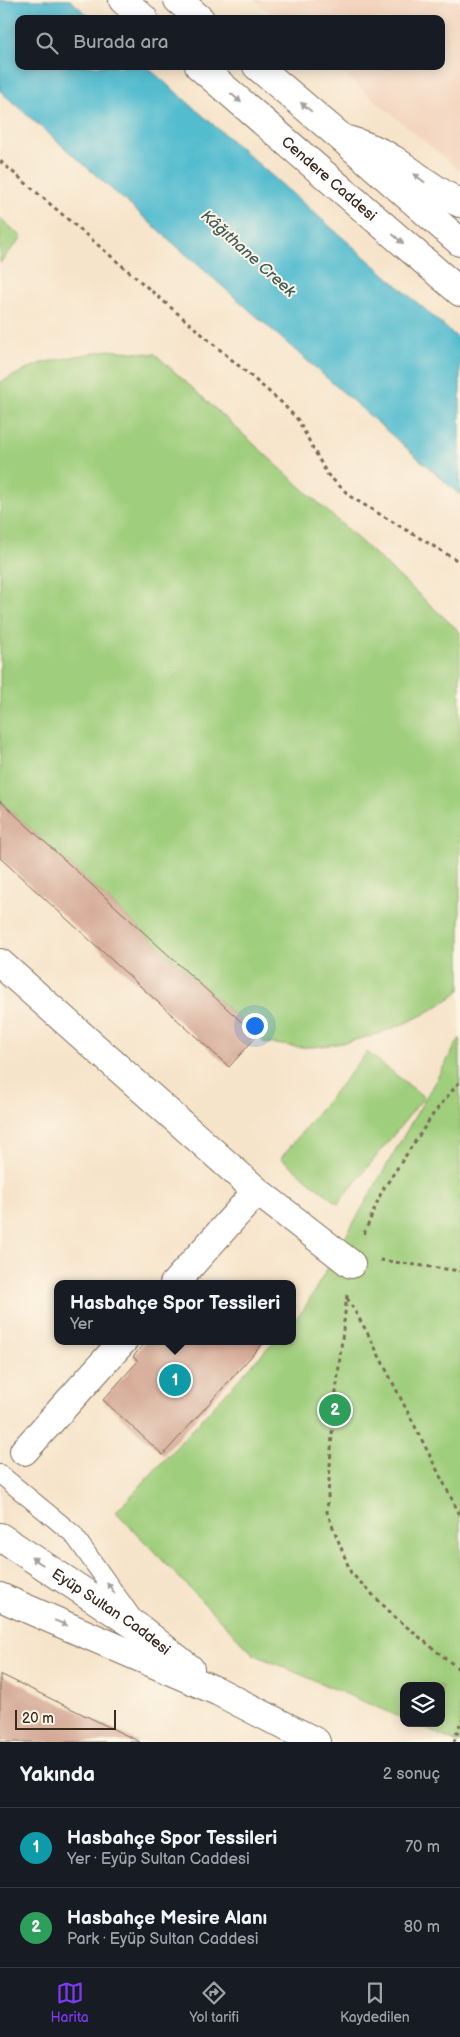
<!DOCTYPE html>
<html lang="tr">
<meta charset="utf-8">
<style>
:root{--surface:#171b24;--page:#242831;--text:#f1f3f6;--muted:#9ea1a6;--line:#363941;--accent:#7c3aed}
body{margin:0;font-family:"Balsamiq Sans",sans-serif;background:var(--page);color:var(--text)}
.controls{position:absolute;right:15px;bottom:15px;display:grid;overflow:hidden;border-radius:10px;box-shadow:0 2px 12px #0003}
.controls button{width:45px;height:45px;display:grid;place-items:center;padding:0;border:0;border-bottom:1px solid var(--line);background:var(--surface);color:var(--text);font:25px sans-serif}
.scale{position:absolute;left:15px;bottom:12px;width:101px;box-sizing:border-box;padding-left:5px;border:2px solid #3b2a1e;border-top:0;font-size:14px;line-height:18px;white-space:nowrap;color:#3b2a1e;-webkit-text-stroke:4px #fcf5e5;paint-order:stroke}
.you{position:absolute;left:254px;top:1025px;width:18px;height:18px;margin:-12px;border:4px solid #fff;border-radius:50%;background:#1a73e8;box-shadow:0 0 0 8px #1a73e833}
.badge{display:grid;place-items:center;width:32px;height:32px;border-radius:50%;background:var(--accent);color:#fff;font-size:16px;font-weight:700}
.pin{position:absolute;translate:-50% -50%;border:2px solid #fff;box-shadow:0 1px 5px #0006}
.popup{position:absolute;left:54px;top:1280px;width:242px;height:65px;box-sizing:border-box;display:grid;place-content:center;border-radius:10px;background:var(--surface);filter:drop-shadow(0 1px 4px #0005);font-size:16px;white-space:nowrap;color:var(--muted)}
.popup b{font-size:19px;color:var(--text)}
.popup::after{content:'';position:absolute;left:50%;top:100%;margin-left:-10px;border:10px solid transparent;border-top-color:var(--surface)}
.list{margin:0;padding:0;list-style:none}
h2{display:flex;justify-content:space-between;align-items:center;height:65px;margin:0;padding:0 20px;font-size:21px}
h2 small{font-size:16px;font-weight:400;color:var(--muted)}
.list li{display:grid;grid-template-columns:32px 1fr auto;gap:15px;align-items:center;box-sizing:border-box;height:80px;padding:0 20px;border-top:1px solid var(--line)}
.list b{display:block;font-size:19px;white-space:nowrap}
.list p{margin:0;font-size:16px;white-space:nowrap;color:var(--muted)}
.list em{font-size:16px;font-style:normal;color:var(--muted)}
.icon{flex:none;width:28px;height:28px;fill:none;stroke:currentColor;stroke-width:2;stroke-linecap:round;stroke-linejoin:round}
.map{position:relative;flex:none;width:460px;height:1742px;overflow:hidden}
.search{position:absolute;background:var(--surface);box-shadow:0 2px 12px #0003;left:15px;right:15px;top:15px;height:55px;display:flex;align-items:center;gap:12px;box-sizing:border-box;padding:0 18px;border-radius:10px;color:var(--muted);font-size:19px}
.sheet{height:225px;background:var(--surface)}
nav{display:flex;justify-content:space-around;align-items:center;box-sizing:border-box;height:70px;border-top:1px solid var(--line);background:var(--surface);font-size:14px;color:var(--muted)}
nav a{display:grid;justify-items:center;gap:2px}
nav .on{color:var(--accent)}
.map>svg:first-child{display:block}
.built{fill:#f3d4be}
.green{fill:#9fce7c;stroke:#6d7c4d}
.water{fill:#52bccf;stroke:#467376}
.building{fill:#d2a491}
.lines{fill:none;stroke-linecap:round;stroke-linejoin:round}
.lane-casing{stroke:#7c6b5a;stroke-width:20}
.street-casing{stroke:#7c6b5a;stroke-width:30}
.secondary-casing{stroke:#7c6b5a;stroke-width:30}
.primary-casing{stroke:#7c6b5a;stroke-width:30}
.path{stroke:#7c6b5a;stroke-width:3;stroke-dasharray:4 4;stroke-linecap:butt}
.lane{stroke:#fff;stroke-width:18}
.street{stroke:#fff;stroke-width:28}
.secondary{stroke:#fff;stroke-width:28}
.primary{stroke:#fff;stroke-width:28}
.oneway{fill:#a79f9a}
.labels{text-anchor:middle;stroke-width:4;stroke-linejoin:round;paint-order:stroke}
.street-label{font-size:15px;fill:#3b2a1e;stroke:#fcf5e5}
.water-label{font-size:16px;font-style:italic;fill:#435d5c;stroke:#fcf5e5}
</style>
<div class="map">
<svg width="460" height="1742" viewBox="0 0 460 1742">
<rect width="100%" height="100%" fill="#fcf5e5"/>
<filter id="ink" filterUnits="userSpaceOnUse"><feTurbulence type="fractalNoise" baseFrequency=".02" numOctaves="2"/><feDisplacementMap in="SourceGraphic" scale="10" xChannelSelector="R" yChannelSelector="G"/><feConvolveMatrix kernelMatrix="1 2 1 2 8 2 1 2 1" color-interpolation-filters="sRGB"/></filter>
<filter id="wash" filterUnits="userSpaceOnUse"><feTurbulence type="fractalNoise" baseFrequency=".0096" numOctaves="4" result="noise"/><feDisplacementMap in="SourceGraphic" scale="20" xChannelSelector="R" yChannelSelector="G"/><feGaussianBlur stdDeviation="1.12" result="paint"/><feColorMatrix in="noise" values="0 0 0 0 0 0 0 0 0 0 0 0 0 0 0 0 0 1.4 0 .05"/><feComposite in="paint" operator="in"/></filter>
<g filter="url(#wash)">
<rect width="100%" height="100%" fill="#f6e4ca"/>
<path class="built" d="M255,0H460V171L334,66H441V19H277Z"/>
<path class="green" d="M0,218L22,237L0,263Z
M109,350L155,354L460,632V990C423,1022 360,1044 311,1047C296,1048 280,1044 265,1043L0,801V382L41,363Z
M460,1038V1742H456L413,1723H441V1686H404V1719L253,1654L116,1512L274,1341H292L293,1321L304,1309Z
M367,1052L424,1097L338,1204L281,1158Z"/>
<path class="water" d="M0,0H70L92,19H19V66H146L460,340V495L0,91Z"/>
<g id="blocks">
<path class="building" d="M0,801L257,1036L229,1067L0,858Z
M146,1341H265L163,1455L103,1400L138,1361L133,1357Z
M0,1674L140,1742H0Z"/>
</g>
</g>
<g filter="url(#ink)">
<use href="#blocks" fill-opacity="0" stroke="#7c6b5a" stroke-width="1"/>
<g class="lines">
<g class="lane-casing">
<path id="lane" d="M0,1474L73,1534L132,1617"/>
</g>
<g class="street-casing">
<path id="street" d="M0,963L257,1191L174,1284
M257,1191L351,1264
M24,1451L123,1341"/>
</g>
<g class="secondary-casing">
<g id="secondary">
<path d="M344,139C362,144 379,150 394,160C417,175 436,192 460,203"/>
<path id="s1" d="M0,1537L139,1628L190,1669"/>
<path d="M0,1597L219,1692L316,1742"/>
</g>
</g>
<g class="primary-casing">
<g id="primary">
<path d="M123,0L144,19"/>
<path d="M178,0L200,19"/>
<path id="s2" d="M199,66L460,292"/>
<path d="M257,66L343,139L460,242"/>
</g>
</g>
<path class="path" d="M0,161L281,402L298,420L327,474L351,497L460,562
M364,1234L382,1191L434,1113L460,1081
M380,1260L460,1271
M347,1295L333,1419L327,1512L351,1573L397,1619L460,1670
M347,1298L367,1332L460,1515
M454,1742L460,1724"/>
<use href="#lane" class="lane"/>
<use href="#street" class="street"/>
<use href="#secondary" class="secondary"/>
<use href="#primary" class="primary"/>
</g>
<defs><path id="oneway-solid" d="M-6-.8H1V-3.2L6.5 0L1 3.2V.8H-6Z" transform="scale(1.25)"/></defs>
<g class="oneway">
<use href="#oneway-solid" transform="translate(236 98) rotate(41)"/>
<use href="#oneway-solid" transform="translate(306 107) rotate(-140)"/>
<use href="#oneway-solid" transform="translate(419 178) rotate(-144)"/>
<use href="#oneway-solid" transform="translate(398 239) rotate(41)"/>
<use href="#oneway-solid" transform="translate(37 1561) rotate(-147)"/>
<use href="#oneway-solid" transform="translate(111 1588) rotate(-125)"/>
<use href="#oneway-solid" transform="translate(61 1623) rotate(23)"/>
</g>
</g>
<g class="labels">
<g class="street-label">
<text dy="5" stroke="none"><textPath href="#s2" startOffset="172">Cendere Caddesi</textPath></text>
<text dy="5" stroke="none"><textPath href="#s1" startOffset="134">Eyüp Sultan Caddesi</textPath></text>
</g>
<g class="water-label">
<text transform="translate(249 253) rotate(42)" y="6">Kâğıthane Creek</text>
</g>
</g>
</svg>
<div class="controls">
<button><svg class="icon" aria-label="layers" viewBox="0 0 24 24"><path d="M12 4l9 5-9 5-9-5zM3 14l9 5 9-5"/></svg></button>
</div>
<div class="scale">20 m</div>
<div class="you"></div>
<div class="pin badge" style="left:175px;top:1380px;background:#0f9aa8">1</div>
<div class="popup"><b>Hasbahçe Spor Tessileri</b>Yer</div>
<div class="pin badge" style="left:335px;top:1410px;background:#2e9e5b">2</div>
<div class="search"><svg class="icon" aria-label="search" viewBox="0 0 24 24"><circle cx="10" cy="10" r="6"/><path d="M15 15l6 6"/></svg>Burada ara</div>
</div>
<section class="sheet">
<h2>Yakında<small>2 sonuç</small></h2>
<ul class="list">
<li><span class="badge" style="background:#0f9aa8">1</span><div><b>Hasbahçe Spor Tessileri</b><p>Yer · Eyüp Sultan Caddesi</p></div><em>70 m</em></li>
<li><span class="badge" style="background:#2e9e5b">2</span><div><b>Hasbahçe Mesire Alanı</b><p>Park · Eyüp Sultan Caddesi</p></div><em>80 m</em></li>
</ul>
</section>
<nav>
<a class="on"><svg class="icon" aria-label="map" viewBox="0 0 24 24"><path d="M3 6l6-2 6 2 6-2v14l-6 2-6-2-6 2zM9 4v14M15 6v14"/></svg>Harita</a>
<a><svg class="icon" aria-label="directions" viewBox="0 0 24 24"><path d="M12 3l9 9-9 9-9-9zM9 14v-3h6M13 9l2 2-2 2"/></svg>Yol tarifi</a>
<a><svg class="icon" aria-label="saved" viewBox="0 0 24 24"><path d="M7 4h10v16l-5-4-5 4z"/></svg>Kaydedilen</a>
</nav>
